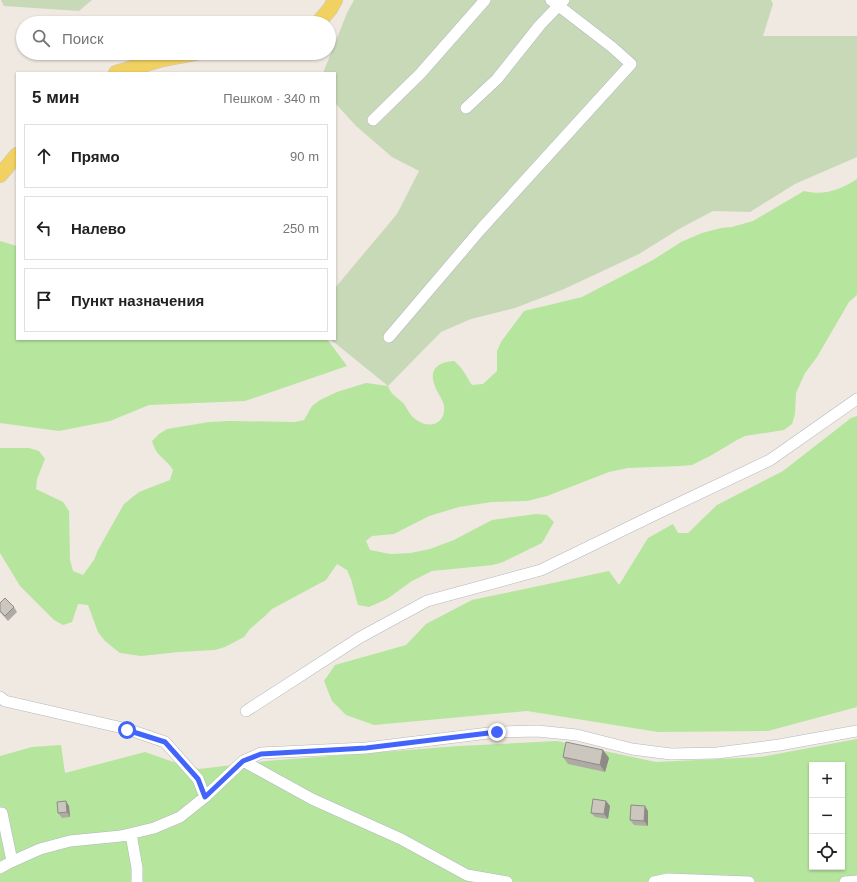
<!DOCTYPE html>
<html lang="ru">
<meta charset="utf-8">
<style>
:root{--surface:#fff;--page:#f2f2f2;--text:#222;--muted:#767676;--line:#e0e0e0}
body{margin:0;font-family:Helvetica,sans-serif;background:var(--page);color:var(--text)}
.controls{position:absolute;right:12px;bottom:12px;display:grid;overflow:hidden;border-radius:0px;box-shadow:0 1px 3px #0004}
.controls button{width:36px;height:36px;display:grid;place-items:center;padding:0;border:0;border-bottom:1px solid var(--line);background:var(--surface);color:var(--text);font:20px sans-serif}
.stop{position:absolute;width:12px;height:12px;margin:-9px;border:3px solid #4264fb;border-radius:50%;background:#fff}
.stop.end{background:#4264fb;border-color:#fff;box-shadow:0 1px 4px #0008}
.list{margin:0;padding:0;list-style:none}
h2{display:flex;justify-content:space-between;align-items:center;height:52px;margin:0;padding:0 16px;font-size:17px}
h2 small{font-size:13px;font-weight:400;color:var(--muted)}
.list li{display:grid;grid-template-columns:26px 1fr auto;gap:12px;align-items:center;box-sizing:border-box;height:64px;margin:0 8px 8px;padding:0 8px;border:1px solid var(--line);border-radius:0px}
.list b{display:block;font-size:15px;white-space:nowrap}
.list em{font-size:13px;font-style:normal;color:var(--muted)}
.icon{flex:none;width:22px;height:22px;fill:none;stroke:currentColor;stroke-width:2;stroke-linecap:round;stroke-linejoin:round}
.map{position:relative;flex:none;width:857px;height:882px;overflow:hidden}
.search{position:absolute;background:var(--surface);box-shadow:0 1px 3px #0004;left:16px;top:16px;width:320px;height:44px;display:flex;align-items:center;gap:10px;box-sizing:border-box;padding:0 14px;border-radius:22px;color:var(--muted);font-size:15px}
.panel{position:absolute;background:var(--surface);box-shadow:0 1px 3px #0004;left:16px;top:72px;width:320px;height:268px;border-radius:0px}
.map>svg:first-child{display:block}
.green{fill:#b6e59e;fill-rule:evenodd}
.cemetery{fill:#c8d9b8}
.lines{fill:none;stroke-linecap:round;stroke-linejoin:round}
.minor-casing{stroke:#b4b7c1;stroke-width:12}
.major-casing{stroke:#c9c9c9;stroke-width:16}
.minor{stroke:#fff;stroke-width:11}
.major{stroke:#f2d163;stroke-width:15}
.wall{fill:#afaba4}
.shaded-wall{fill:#8e8b86}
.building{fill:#cbc7bf;stroke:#8e8b86}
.route{stroke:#4264fb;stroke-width:5}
</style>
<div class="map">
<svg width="857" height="882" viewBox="0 0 857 882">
<rect width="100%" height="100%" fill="#efe9e1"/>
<path class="green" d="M857,179V295L849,302L817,357L805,373L796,393L795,414L792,424L784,430L745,436L737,440L710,456L692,465L680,466L628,468L609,472L547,496L527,501L492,502L459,507L429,516L394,534L372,536L366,541L370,550L390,554L411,553L430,549L454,540L492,520L536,514L547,515L554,522L542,543L503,562L493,565L432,571L412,581L387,599L369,607L358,605L351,579L347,570L337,564L326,580L272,609L265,616L250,629L244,637L225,647L215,650L179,652L141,656L120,653L105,641L98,632L88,605L78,604L72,622L63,625L54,620L20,586L0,553V448H29L39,451L45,459L37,479L36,489L63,502L69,511L70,560L73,571L83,575L94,560L98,550L124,504L139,492L170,480L173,470C165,457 157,458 152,441L159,434L167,429L209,422L230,421L295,422L304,420L312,406L320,400L337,392L366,383L388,386C390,394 398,398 404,404C408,410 411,417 418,421C431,429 446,423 444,406C443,399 437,393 435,386C428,369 438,362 454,361C463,368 466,376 472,385L483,384L497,371V351L501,342L524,311L582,297L653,260L681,242L702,233L721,228L732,227L753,221L804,191C824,196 840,190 857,179Z
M0,241L17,246V339H327L347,366L245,401L149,405L110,421L59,431L0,423Z
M857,416V707L768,731L658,732L527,711L374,725L346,715L332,701L324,681L335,665L406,645L426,624L472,600L609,571L619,585L648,538L673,524L678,533H688L717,505L783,471L851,418Z
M857,739V882H0V756L32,747L61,745L65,773L145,752L179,764L199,769L266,761L459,746L557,741L656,762L760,757ZM812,765H842V867H812Z"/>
<path class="cemetery" d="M1,0H92L79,11L4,6Z
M354,0H771L773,4L763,36H857V157L795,184L750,212L713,211L679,229L639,254L562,290L515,308L471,319L441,332L388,386L330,339H335V288L397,214L419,171L392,157L356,126L335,103V73H323L347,13Z"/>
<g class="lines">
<g class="minor-casing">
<path id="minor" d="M466,108L497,79L540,25L564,0
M373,120L420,74L485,0
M389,337L481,229L631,64L612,47L551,0
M0,697L5,701L127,729L165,742L198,779L205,797
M246,711L359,638L427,601L541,570L654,515L770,460L857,399
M243,761L312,799L401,839L467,875L507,882
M2,813L12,861
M131,834L137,868V882
M0,868L11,862L40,849L70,841L121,836L154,828L180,817L205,797L243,761L261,753L366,748L497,732L537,731L577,735L632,749L671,754L717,753L779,745L857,731
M654,882L668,879L749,882
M845,882L857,881"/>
</g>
<g class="major-casing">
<path id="major" d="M318,23L330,9L335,0
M116,73L159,60L196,53
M0,175L17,155"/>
</g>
<use href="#minor" class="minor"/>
<use href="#major" class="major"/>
</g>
<path class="wall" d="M0,603L14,607L17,612L8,621L0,612Z
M603,750L609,758L605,772L568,764L563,757Z
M606,801L610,806L608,819L595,817L591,813Z
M69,806L70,817L62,818L58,813Z
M648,811V826L634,825L630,820Z"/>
<path class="shaded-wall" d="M603,750L609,758L605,772L600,765Z
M66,801L69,806L70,817L67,812Z
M606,801L610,806L608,819L604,814Z
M645,806L648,811V826L644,821Z"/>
<path class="building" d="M5,598L14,607L5,616L0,611V603Z
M566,742L603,750L600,765L563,757Z
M593,799L606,801L604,814L591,813Z
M66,801L67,812L58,813L57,802Z
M631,805L645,806L644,821L630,820Z"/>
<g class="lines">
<path class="route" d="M127,730L165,742L198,779L205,797L243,761L261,754L366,748L497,732"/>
</g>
</svg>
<div class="controls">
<button>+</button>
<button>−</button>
<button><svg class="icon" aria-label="locate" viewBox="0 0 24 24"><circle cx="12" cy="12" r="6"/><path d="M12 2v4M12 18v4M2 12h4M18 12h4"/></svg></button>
</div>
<div class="stop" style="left:127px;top:730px"></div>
<div class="stop end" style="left:497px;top:732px"></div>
<div class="search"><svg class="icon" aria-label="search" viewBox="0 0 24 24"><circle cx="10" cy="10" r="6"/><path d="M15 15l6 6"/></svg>Поиск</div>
<section class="panel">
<h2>5 мин<small>Пешком · 340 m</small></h2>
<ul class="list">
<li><svg class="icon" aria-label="ahead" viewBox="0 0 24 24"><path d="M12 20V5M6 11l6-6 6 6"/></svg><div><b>Прямо</b></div><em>90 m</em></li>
<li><svg class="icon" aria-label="left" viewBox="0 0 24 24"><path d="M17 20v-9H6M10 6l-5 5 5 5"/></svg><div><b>Налево</b></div><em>250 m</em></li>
<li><svg class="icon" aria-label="arrive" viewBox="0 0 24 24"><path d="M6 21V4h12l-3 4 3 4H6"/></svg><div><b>Пункт назначения</b></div></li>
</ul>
</section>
</div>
